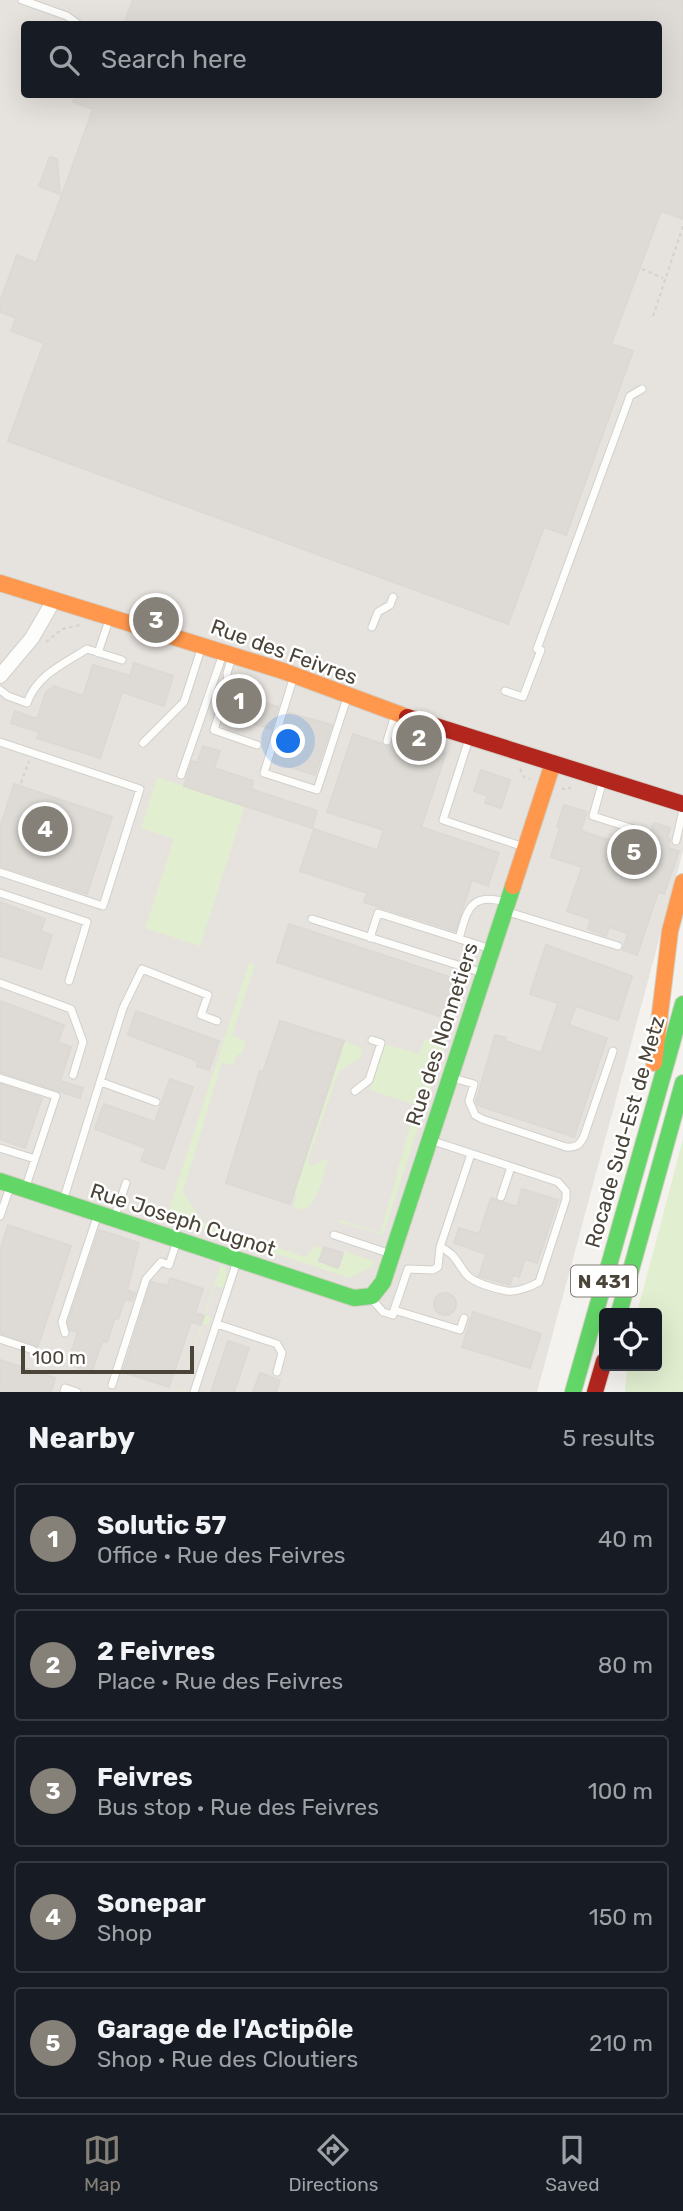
<!DOCTYPE html>
<meta charset="utf-8">
<style>
:root{--surface:#171b24;--page:#20242c;--text:#f1f3f6;--muted:#9ea1a6;--line:#363941;--accent:#868178}
body{margin:0;font-family:Rubik,sans-serif;background:var(--page);color:var(--text)}
.controls{position:absolute;right:21px;bottom:21px;display:grid;overflow:hidden;border-radius:7px;box-shadow:0 7px 28px #0002}
.controls button{width:63px;height:63px;display:grid;place-items:center;padding:0;border:0;border-bottom:2px solid var(--line);background:var(--surface);color:var(--text);font:35px sans-serif}
.scale{position:absolute;left:21px;bottom:18px;width:173px;box-sizing:border-box;padding-left:7px;border:4px solid #4b4439;border-top:0;font-size:19px;line-height:24px;white-space:nowrap;color:#4b4439;-webkit-text-stroke:5px #fff;paint-order:stroke}
.you{position:absolute;left:289px;top:742px;width:24px;height:24px;margin:-18px;border:5px solid #fff;border-radius:50%;background:#1a73e8;box-shadow:0 0 0 10px #1a73e833}
.badge{display:grid;place-items:center;width:46px;height:46px;border-radius:50%;background:var(--accent);color:#fff;font-size:23px;font-weight:700}
.pin{position:absolute;translate:-50% -50%;border:4px solid #fff;box-shadow:0 2px 7px #0006}
.list{margin:0;padding:0;list-style:none}
h2{display:flex;justify-content:space-between;align-items:center;height:91px;margin:0;padding:0 28px;font-size:30px}
h2 small{font-size:23px;font-weight:400;color:var(--muted)}
.list li{display:grid;grid-template-columns:46px 1fr auto;gap:21px;align-items:center;box-sizing:border-box;height:112px;margin:0 14px 14px;padding:0 14px;border:2px solid var(--line);border-radius:7px}
.list b{display:block;font-size:26px;white-space:nowrap}
.list p{margin:0;font-size:23px;white-space:nowrap;color:var(--muted)}
.list em{font-size:23px;font-style:normal;color:var(--muted)}
.icon{flex:none;width:38px;height:38px;fill:none;stroke:currentColor;stroke-width:2;stroke-linecap:round;stroke-linejoin:round}
.map{position:relative;flex:none;width:683px;height:1392px;overflow:hidden}
.search{position:absolute;background:var(--surface);box-shadow:0 7px 28px #0002;left:21px;right:21px;top:21px;height:77px;display:flex;align-items:center;gap:18px;box-sizing:border-box;padding:0 24px;border-radius:7px;color:var(--muted);font-size:26px}
.sheet{height:721px;background:var(--surface)}
nav{display:flex;justify-content:space-around;align-items:center;box-sizing:border-box;height:98px;border-top:2px solid var(--line);background:var(--surface);font-size:19px;color:var(--muted)}
nav a{display:grid;justify-items:center;gap:4px}
nav .on{color:var(--accent)}
.map>svg:first-child{display:block}
.industrial{fill:#e6e2de;fill-rule:evenodd}
.green{fill:#e1eecf}
.parking{fill:#e6e3df}
.building{fill:#dedbd6;stroke:#dcd9d4;stroke-width:2}
.lines{fill:none;stroke-linecap:round;stroke-linejoin:round}
.lane-casing{stroke:#d2d0cb;stroke-width:9}
.street-casing{stroke:#d2d0cb;stroke-width:16}
.fast-casing{stroke:#d3cfc5;stroke-width:18}
.slow-casing{stroke:#d3cfc5;stroke-width:18}
.jam-casing{stroke:#d3cfc5;stroke-width:18}
.path{stroke:#d3d2cc;stroke-width:2;stroke-dasharray:3.5 3.5;stroke-linecap:butt}
.lane{stroke:#fdfdfc;stroke-width:7}
.street{stroke:#fdfdfc;stroke-width:14}
.fast{stroke:#63d668;stroke-width:16}
.slow{stroke:#ff974d;stroke-width:16}
.jam{stroke:#b3261e;stroke-width:16}
.labels{text-anchor:middle;stroke-width:5;stroke-linejoin:round;paint-order:stroke}
.shield{fill:#fff;stroke:#817c74;stroke-width:2}
.shield-label{font-size:19px;font-weight:bold;fill:#4b4439}
.street-label{font-size:21px;fill:#4b4439;stroke:#fff}
</style>
<div class="map">
<svg width="683" height="1392" viewBox="0 0 683 1392">
<rect width="100%" height="100%" fill="#f4f2ee"/>
<path class="industrial" d="M0,0H683V851L537,1392H0ZM24,24H658V94H24Z"/>
<path class="green" d="M157,777L245,806L200,946L145,928L174,839L141,828Z
M249,963L255,965L232,1035L246,1041L241,1055L237,1054L233,1066L222,1062L183,1192L203,1222L305,1257L316,1246L323,1248L319,1261L338,1268L344,1251L374,1261L372,1267L349,1278L166,1218Z
M425,1039L445,1046L383,1235L339,1222L340,1219L380,1232L416,1105L370,1090L385,1044L419,1054Z
M344,1041L360,1047L362,1052L361,1058L339,1071L308,1160L311,1166L328,1158C325,1170 317,1206 304,1209C301,1210 296,1208 293,1207L297,1195L294,1194Z
M683,1139V1392H625L627,1366H657V1313H637Z
M221,1264L226,1267L227,1278L223,1288L215,1286L206,1315L211,1317L208,1325L203,1324L180,1390L186,1392H179Z"/>
<path class="parking" d="M677,300L683,307V380L659,350Z
M494,676L527,688L525,693L538,698L532,715L493,701L490,697L488,691Z
M495,991L555,1011L541,1053L505,1041L506,1038L495,1035L485,1021Z
M495,1129L560,1151L552,1175L487,1153Z
M340,1157L397,1176L380,1233L329,1216L325,1212L324,1207Z
M152,1248L164,1252L162,1260L177,1265L180,1257L218,1270L212,1287L190,1280L191,1276L182,1274L179,1277L162,1270L155,1279L151,1278L149,1270L145,1268Z
M225,1284L242,1290L244,1285L305,1306L292,1343L223,1320L217,1338L226,1341L214,1377L205,1375L202,1383L211,1386L209,1392H188L180,1389L203,1324L208,1325L211,1317L206,1315L215,1286L223,1288Z"/>
<path class="building" d="M133,0H683V219L661,211L611,344L633,351L566,535L544,527L508,624L8,441L44,343L11,331L16,318L0,312V302L17,255L36,263L62,195L93,109L73,102L76,94H659V24H124Z
M50,157L57,159L60,194L39,186Z
M134,663L173,676L164,706L122,692L100,758L37,738L39,732L11,723L15,711L37,719L46,692L54,686L83,696L93,665L130,676Z
M238,694L278,707L271,729L231,716Z
M289,713L332,725L315,775L274,762Z
M353,734L409,753L413,742L446,753L421,827L499,853L488,886L472,880L455,931L364,902L367,893L300,871L314,829L377,850L384,830L327,812Z
M203,746L220,751L214,768L253,781L251,789L317,811L312,828L184,786L192,761L197,763Z
M481,770L510,780L501,808L485,803L488,796L474,791Z
M14,784L112,817L87,894L0,866V828Z
M564,805L587,812L581,831L644,851L654,823L670,828L667,838L670,839L668,848L679,851L664,894L658,892L637,955L623,950L628,933L609,927L606,936L588,929L591,919L567,911L582,867L551,857L560,827L557,826Z
M0,902L45,919L41,931L52,935L41,969L0,956Z
M289,924L458,980L445,1018L277,962Z
M546,945L632,976L618,1020L576,1006L569,1025L607,1038L574,1137L477,1105L476,1102L495,1035L506,1038L505,1041L541,1053L558,1003L530,994Z
M0,1001L64,1025L58,1042L71,1047L60,1081L83,1088L80,1098L0,1072Z
M136,1011L219,1041L209,1070L197,1066L198,1061L128,1035Z
M280,1021L344,1041L290,1204L226,1183L260,1071L263,1072Z
M170,1079L193,1087L164,1169L141,1161L146,1148L95,1129L104,1104L155,1122Z
M0,1084L42,1098L25,1148L0,1139Z
M522,1189L558,1200L537,1263L525,1259L519,1277L513,1275L510,1285L482,1277L479,1276L486,1254L454,1243L459,1228L479,1234L491,1198L517,1207Z
M8,1225L71,1246L38,1346L0,1333V1251Z
M99,1230L139,1243L127,1290L135,1293L132,1301L125,1299L118,1319L115,1318L107,1342L103,1340L92,1370L79,1368L68,1362L78,1332L70,1330L68,1322Z
M324,1247L343,1253L338,1268L319,1261Z
M170,1278L203,1289L195,1313L204,1316L201,1325L191,1322L169,1387L123,1372L151,1282L168,1286Z
M434 1304a11 11 0 1 1 22 0a11 11 0 1 1-22 0Z
M473,1312L541,1334L530,1368L462,1347Z
M228,1341L249,1348L234,1392H211Z
M0,1360L55,1378L51,1392H0Z
M260,1373L280,1380L276,1392H253Z"/>
<g class="lines">
<g class="lane-casing">
<path id="lane" d="M22,0L67,16L78,24
M372,627L378,612L390,605L393,597
M537,649L630,396L642,389
M98,653L109,620
M232,657L227,673L228,685L214,730L257,745
M294,676L264,773L317,790L347,698
M0,690L8,696L27,703C37,675 63,664 87,649L122,660
M505,691L523,697L541,650
M469,739L443,820L524,847
M387,741L395,715
M0,742L140,789L103,906L0,872
M143,743L184,702L202,646
M181,775L223,654
M603,780L593,816L637,830
M676,841L683,810
M0,893L87,922L69,981
M505,911L618,946
M312,919L483,973
M370,938L378,913L491,949
M459,939C467,910 470,892 505,902
M0,983L71,1009L83,1042L73,1075
M0,1078L56,1096L25,1189
M453,1078L474,1084L469,1101L475,1115L482,1119L566,1147C576,1148 580,1145 584,1136L613,1051
M101,1082L156,1102
M355,1091L369,1080L381,1043L372,1040
M430,1140L558,1182L566,1191V1199L539,1282C531,1287 516,1292 507,1291C496,1289 473,1283 466,1274C457,1263 455,1253 440,1247L471,1154
M0,1148L35,1159
M501,1197L511,1167
M63,1201L123,1008L142,969L208,995L201,1015L217,1021
M0,1216L10,1187
M114,1219L126,1183
M334,1235L391,1254
M440,1247L438,1267L433,1270L408,1269L394,1310L460,1330L464,1318
M371,1298L383,1312L393,1315L394,1310
M217,1324L277,1344L282,1353L277,1372
M65,1333L62,1322L98,1214
M0,1339L33,1350
M112,1385L146,1279L161,1262L169,1265L177,1241
M64,1392L65,1388L77,1392
M194,1392L237,1261"/>
</g>
<g class="street-casing">
<path id="street" d="M0,676L32,638L54,600"/>
</g>
<g class="fast-casing">
<path id="fast" d="M0,1181L354,1298L372,1296L383,1282L513,886
M619,1313L683,1083
M573,1392L683,1004"/>
</g>
<g class="slow-casing">
<path id="slow" d="M0,583L283,671L407,717
M513,886L553,763
M654,1063L670,931L683,882"/>
</g>
<g class="jam-casing">
<path id="jam" d="M407,717L683,804
M595,1392L604,1361"/>
</g>
<path class="path" d="M642,269L663,278
M653,316L683,226
M46,642L62,629L80,625
M520,769L524,777L530,779
M21,783L29,761
M562,788L566,790L573,786"/>
<use href="#lane" class="lane"/>
<use href="#street" class="street"/>
<use href="#fast" class="fast"/>
<use href="#slow" class="slow"/>
<use href="#jam" class="jam"/>
</g>
<g class="labels">
<rect class="shield" x="571" y="1265.5" width="66" height="31" rx="5"/>
<g class="shield-label">
<text x="604" y="1288">N 431</text>
</g>
<g class="street-label">
<text transform="translate(284 652) rotate(20)" y="7">Rue des Feivres</text>
<text transform="translate(442 1034) rotate(-72)" y="7">Rue des Nonnetiers</text>
<text transform="translate(625 1132) rotate(-74)" y="7">Rocade Sud-Est de Metz</text>
<text transform="translate(183 1220) rotate(18)" y="7">Rue Joseph Cugnot</text>
</g>
</g>
</svg>
<div class="controls">
<button><svg class="icon" aria-label="locate" viewBox="0 0 24 24"><circle cx="12" cy="12" r="6"/><path d="M12 2v4M12 18v4M2 12h4M18 12h4"/></svg></button>
</div>
<div class="scale">100 m</div>
<div class="you"></div>
<div class="pin badge" style="left:239px;top:701px">1</div>
<div class="pin badge" style="left:419px;top:738px">2</div>
<div class="pin badge" style="left:156px;top:620px">3</div>
<div class="pin badge" style="left:45px;top:829px">4</div>
<div class="pin badge" style="left:634px;top:852px">5</div>
<div class="search"><svg class="icon" aria-label="search" viewBox="0 0 24 24"><circle cx="10" cy="10" r="6"/><path d="M15 15l6 6"/></svg>Search here</div>
</div>
<section class="sheet">
<h2>Nearby<small>5 results</small></h2>
<ul class="list">
<li><span class="badge">1</span><div><b>Solutic 57</b><p>Office · Rue des Feivres</p></div><em>40 m</em></li>
<li><span class="badge">2</span><div><b>2 Feivres</b><p>Place · Rue des Feivres</p></div><em>80 m</em></li>
<li><span class="badge">3</span><div><b>Feivres</b><p>Bus stop · Rue des Feivres</p></div><em>100 m</em></li>
<li><span class="badge">4</span><div><b>Sonepar</b><p>Shop</p></div><em>150 m</em></li>
<li><span class="badge">5</span><div><b>Garage de l'Actipôle</b><p>Shop · Rue des Cloutiers</p></div><em>210 m</em></li>
</ul>
</section>
<nav>
<a class="on"><svg class="icon" aria-label="map" viewBox="0 0 24 24"><path d="M3 6l6-2 6 2 6-2v14l-6 2-6-2-6 2zM9 4v14M15 6v14"/></svg>Map</a>
<a><svg class="icon" aria-label="directions" viewBox="0 0 24 24"><path d="M12 3l9 9-9 9-9-9zM9 14v-3h6M13 9l2 2-2 2"/></svg>Directions</a>
<a><svg class="icon" aria-label="saved" viewBox="0 0 24 24"><path d="M7 4h10v16l-5-4-5 4z"/></svg>Saved</a>
</nav>
